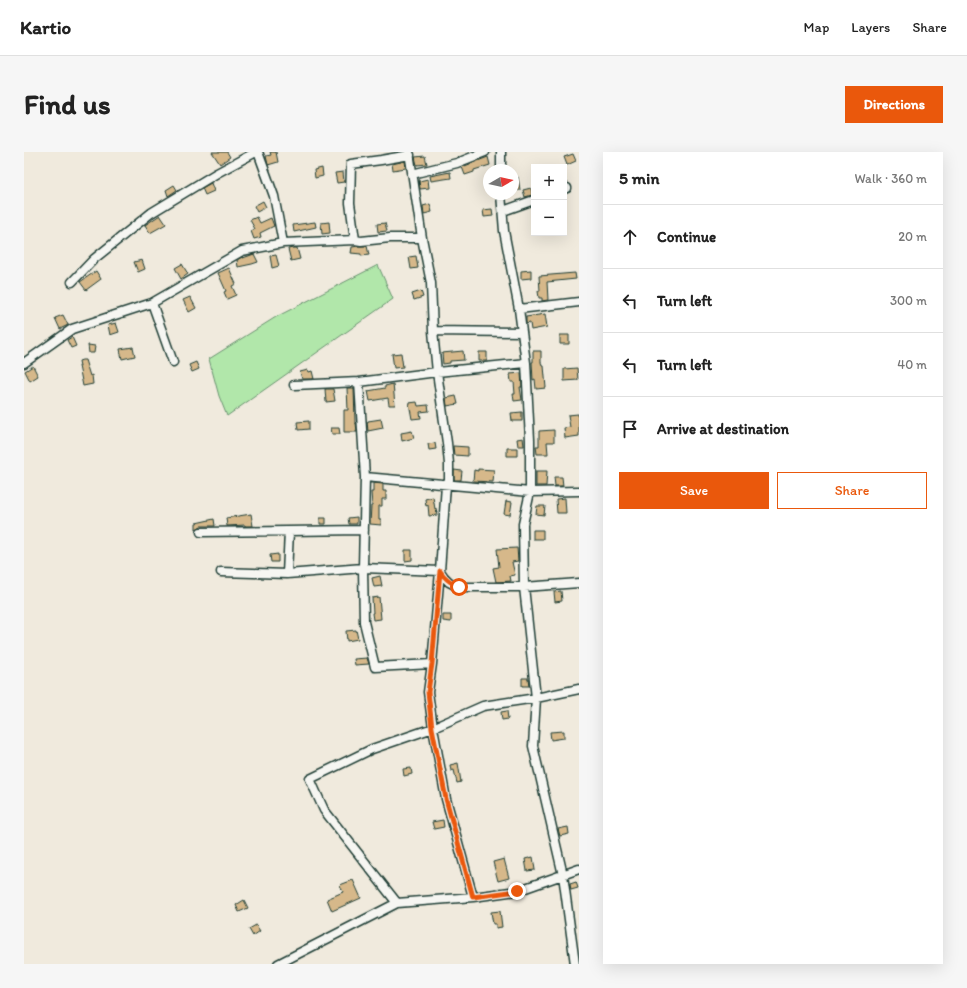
<!DOCTYPE html>
<meta charset="utf-8">
<style>
:root{--surface:#fff;--page:#f6f6f6;--text:#222;--muted:#767676;--line:#e0e0e0;--accent:#ea580c}
body{margin:0;font-family:Itim,sans-serif;background:var(--page);color:var(--text)}
.controls{position:absolute;right:12px;top:12px;display:grid;overflow:hidden;border-radius:0px;box-shadow:0 4px 16px #0002}
.controls button{width:36px;height:36px;display:grid;place-items:center;padding:0;border:0;border-bottom:1px solid var(--line);background:var(--surface);color:var(--text);font:20px sans-serif}
.compass{position:absolute;left:459px;top:12px;width:36px;height:36px;border-radius:50%;background:var(--surface);box-shadow:0 4px 16px #0002;rotate:81deg}
.stop{position:absolute;width:12px;height:12px;margin:-9px;border:3px solid #ea580c;border-radius:50%;background:#fff}
.stop.end{background:#ea580c;border-color:#fff;box-shadow:0 1px 4px #0008}
.list{margin:0;padding:0;list-style:none}
h2{display:flex;justify-content:space-between;align-items:center;height:52px;margin:0;padding:0 16px;font-size:17px}
h2 small{font-size:13px;font-weight:400;color:var(--muted)}
.list li{display:grid;grid-template-columns:26px 1fr auto;gap:12px;align-items:center;box-sizing:border-box;height:64px;padding:0 16px;border-top:1px solid var(--line)}
.list b{display:block;font-size:15px;white-space:nowrap}
.list em{font-size:13px;font-style:normal;color:var(--muted)}
.actions{display:flex;gap:8px;padding:12px 16px}
.actions a{flex:1;padding:9px 0;border:1px solid var(--accent);border-radius:0px;text-align:center;font-size:14px;color:var(--accent)}
.actions .main{background:var(--accent);color:#fff}
.icon{flex:none;width:22px;height:22px;fill:none;stroke:currentColor;stroke-width:2;stroke-linecap:round;stroke-linejoin:round}
.map{position:relative;flex:none;width:555px;height:812px;overflow:hidden;border-radius:0px}
header{display:flex;align-items:center;gap:24px;box-sizing:border-box;height:56px;padding:0 20px;background:var(--surface);border-bottom:1px solid var(--line)}
header strong{font-size:19px}
nav{display:flex;gap:22px;margin-inline-start:auto;font-size:14px}
.intro{display:flex;align-items:center;justify-content:space-between;box-sizing:border-box;height:96px;padding:0 24px}
h1{margin:0;font-size:28px}
.button{padding:10px 18px;border-radius:0px;background:var(--accent);color:#fff;font-size:14px;font-weight:700}
main{display:flex;gap:24px;padding:0 24px}
aside{flex:1;background:var(--surface);border-radius:0px;box-shadow:0 4px 16px #0002}
.map>svg:first-child{display:block}
.green{fill:#b1e7aa;stroke:#68926f}
.building{fill:#d6b88a;stroke:#1f3d34}
.lines{fill:none;stroke-linecap:round;stroke-linejoin:round}
.street-casing{stroke:#1f3d34;stroke-width:11}
.street{stroke:#f6f6f2;stroke-width:8}
.route{stroke:#ea580c;stroke-width:5}
</style>
<header>
<strong>Kartio</strong>
<nav><a>Map</a><a>Layers</a><a>Share</a></nav>
</header>
<div class="intro"><h1>Find us</h1><a class="button">Directions</a></div>
<main>
<div class="map">
<svg width="555" height="812" viewBox="0 0 555 812">
<rect width="100%" height="100%" fill="#f0eadd"/>
<filter id="ink" filterUnits="userSpaceOnUse"><feTurbulence type="fractalNoise" baseFrequency=".025" numOctaves="2"/><feDisplacementMap in="SourceGraphic" scale="8" xChannelSelector="R" yChannelSelector="G"/><feConvolveMatrix kernelMatrix="1 2 1 2 8 2 1 2 1" color-interpolation-filters="sRGB"/></filter>
<g filter="url(#ink)">
<path class="green" d="M354,113L369,147L203,264L195,244L185,207L252,165Z"/>
<path class="building" d="M188,0H203L206,5L196,12Z
M246,0H252L254,10L244,13L242,4L247,3Z
M549,2L552,9L543,13L540,5Z
M401,4L403,12L393,13L391,5Z
M464,5L466,13L450,18V20L441,23L438,15Z
M381,9L382,16L369,18L368,12Z
M298,16L299,24L291,26L290,18Z
M319,20L320,30L313,31L311,21Z
M426,20L427,26L407,29L406,24Z
M494,25L496,38L489,39V26Z
M404,27L405,36L396,37L395,29Z
M187,31L190,39L181,43L178,36Z
M150,33L153,38L144,44L142,38Z
M507,36L508,43L501,45L499,38Z
M239,49L242,55L233,60L230,54Z
M406,52L408,60L400,62L399,54Z
M468,57L469,64L460,65L459,58Z
M136,63L142,72L126,81L121,73Z
M233,65L236,71L247,66L250,74L236,81L237,85L230,87L227,79L231,77L226,68Z
M291,70L292,75L270,80L269,73Z
M305,70L306,81L298,82L297,71Z
M361,71L363,79L354,80L353,72Z
M335,94H343L345,103L337,104V102L327,101L328,95Z
M269,96H273L276,107L267,109L264,97Z
M230,102L234,110L228,112L214,115L213,108L218,105L219,106Z
M252,103L255,114L248,116L246,104Z
M392,104L394,116L387,117L385,105Z
M118,108L121,117L114,120L110,110Z
M158,112L164,122L157,127L151,116Z
M205,116L212,132L208,134L212,143L203,147L200,140L202,139L194,121Z
M507,118V126L497,127V119Z
M72,119L77,127L62,138L56,130Z
M551,121L552,127L523,130L524,148L518,149V146H515L514,139H516L515,124Z
M397,139L399,145L390,148L388,142Z
M166,145L172,156L165,160L159,148Z
M521,162L523,175L507,178L506,171L502,172V165Z
M39,163L44,173L36,177L31,166Z
M92,171L95,180L86,183L84,173Z
M536,183H545V192H536Z
M48,185L52,194L47,196L43,188Z
M64,193L71,194L70,201H65Z
M109,195L111,204L98,207L96,197Z
M439,199L440,208L426,209V211L419,212L418,201Z
M509,199H517V210L518,214H520L522,236L512,237L511,227L509,228L508,210H509Z
M455,200H463V209H455Z
M377,201L379,215L370,216L368,202Z
M58,208H61L66,224L68,223L69,232L59,234L55,214H56L55,209Z
M172,210L175,217L168,220L165,213Z
M9,214L14,224L6,229L1,219Z
M553,216L554,228L540,229V217Z
M284,218L285,220L288,219L290,227H278L276,220Z
M497,221L498,235H496L498,248L490,249L489,242H491L490,230H487L486,222Z
M369,232L371,253H365L364,246L346,249L344,239L361,236V234Z
M323,236H330L331,271H332L333,280H320V258H324Z
M301,237H309L311,249L302,250Z
M432,244L434,252L423,254L422,246Z
M393,250L394,254L404,253L405,259L396,260L397,266L388,267L385,251Z
M498,260V269H488L487,261Z
M554,262L555,267V284L541,286L540,276L546,275L544,263Z
M357,267L359,276L344,279L343,270H344V269Z
M285,269V277L274,278L273,270Z
M307,276H315L316,282H308Z
M530,278V290H523L524,302H513L512,294H515V279Z
M388,279L390,286L378,289L377,281Z
M499,286L500,294H494L493,287Z
M411,291L412,297L405,298L404,292Z
M429,294L444,295V304L430,303Z
M483,296H493V304H483Z
M454,317L470,318L469,330L449,329L450,318L454,319Z
M430,318L438,319L437,328H430Z
M512,319H523L522,334H512Z
M530,325H538L539,334H531Z
M349,331L359,332V339H362V347H358V354H355V367H357V373L346,372L347,354H348L347,340H349Z
M409,345L411,357L412,356L413,363L405,364L404,353L402,354L401,347Z
M541,346L542,361H533L532,347Z
M482,349L488,350L486,363L480,362Z
M513,354H521L520,363L512,362Z
M227,362L229,374H221V373L203,374L202,366Z
M333,365V372H325L324,366Z
M296,366H302V372H296Z
M190,367L191,374H177L172,377V371Z
M509,378H519V387H509Z
M493,396L494,409L488,410L491,423L486,424L487,429L472,430L469,416L475,415L473,397Z
M381,398H388V408L381,409Z
M254,402V410H247L246,403Z
M356,424L358,434L350,435L348,426Z
M537,439L538,449L531,450L530,440Z
M355,445L357,467L349,468L348,461H349L348,446Z
M419,463H427V470L419,469Z
M332,478L334,487L323,489L322,479Z
M343,506L345,512L331,513L330,507Z
M498,526H504L505,534H498Z
M483,559L484,567L478,568L477,560Z
M540,579V586L527,588L526,580Z
M434,611L437,630L433,631L430,618L427,619L426,613Z
M387,616L388,622L380,624L379,617Z
M419,668L420,675L410,677L408,670Z
M544,675L545,682L536,684L534,677Z
M509,705L511,718L503,719L501,707Z
M480,707L485,726L474,729L469,710Z
M329,728L337,746L308,759L303,747L319,740L316,733Z
M552,730L554,736L547,738L546,732Z
M220,748L224,756L215,760L212,753Z
M476,759L478,775L472,776V772H469L467,760Z
M232,773L236,779L229,784L225,777Z"/>
<g class="lines">
<g class="street-casing">
<path id="street" d="M234,0L250,44L259,91
M385,0L398,86L407,131L409,179L413,220L423,291L425,312V328L422,333L416,419L408,512L404,540L409,576L422,647L449,745
M477,0V18
M388,22L433,11L461,0
M540,37L543,36
M477,42L480,79L495,157L502,211L506,288V340L499,372L500,435L512,546L509,594L539,723L551,812
M479,59L510,48
M331,88L326,51L327,12L357,8L386,3
M48,130L70,107L127,61L193,21L232,0
M128,151L149,210
M495,157L555,150
M409,179L498,180
M0,211L48,177L128,151L218,99L259,91L331,88L337,89L366,86H398
M335,230L341,325L339,416L340,470L351,515L408,512
M270,233L335,230L413,220L502,211
M341,325L506,340L555,339
M177,380L340,378
M197,420L263,422L339,416L416,419L420,425L425,430L435,435H500L555,431
M263,422L265,379
M373,751L300,658L286,627L348,597L409,576L459,554L512,546L555,537
M254,812L373,751L449,745L493,739L555,717"/>
</g>
<use href="#street" class="street"/>
</g>
</g>
<g class="lines" filter="url(#ink)">
<path class="route" d="M435,435C427,430 421,427 416,419L408,512L404,540L408,576L422,647L449,745L493,739"/>
</g>
</svg>
<div class="controls">
<button>+</button>
<button>−</button>
</div>
<svg class="compass" viewBox="-18 -18 36 36"><path d="M0-13l5 13h-10z" fill="#e53935"/><path d="M0 13l5-13h-10z" fill="#767676"/></svg>
<div class="stop" style="left:435px;top:435px"></div>
<div class="stop end" style="left:493px;top:739px"></div>
</div>
<aside>
<h2>5 min<small>Walk · 360 m</small></h2>
<ul class="list">
<li><svg class="icon" aria-label="ahead" viewBox="0 0 24 24"><path d="M12 20V5M6 11l6-6 6 6"/></svg><div><b>Continue</b></div><em>20 m</em></li>
<li><svg class="icon" aria-label="left" viewBox="0 0 24 24"><path d="M17 20v-9H6M10 6l-5 5 5 5"/></svg><div><b>Turn left</b></div><em>300 m</em></li>
<li><svg class="icon" aria-label="left" viewBox="0 0 24 24"><path d="M17 20v-9H6M10 6l-5 5 5 5"/></svg><div><b>Turn left</b></div><em>40 m</em></li>
<li><svg class="icon" aria-label="arrive" viewBox="0 0 24 24"><path d="M6 21V4h12l-3 4 3 4H6"/></svg><div><b>Arrive at destination</b></div></li>
</ul>
<div class="actions"><a class="main">Save</a><a>Share</a></div>
</aside>
</main>
